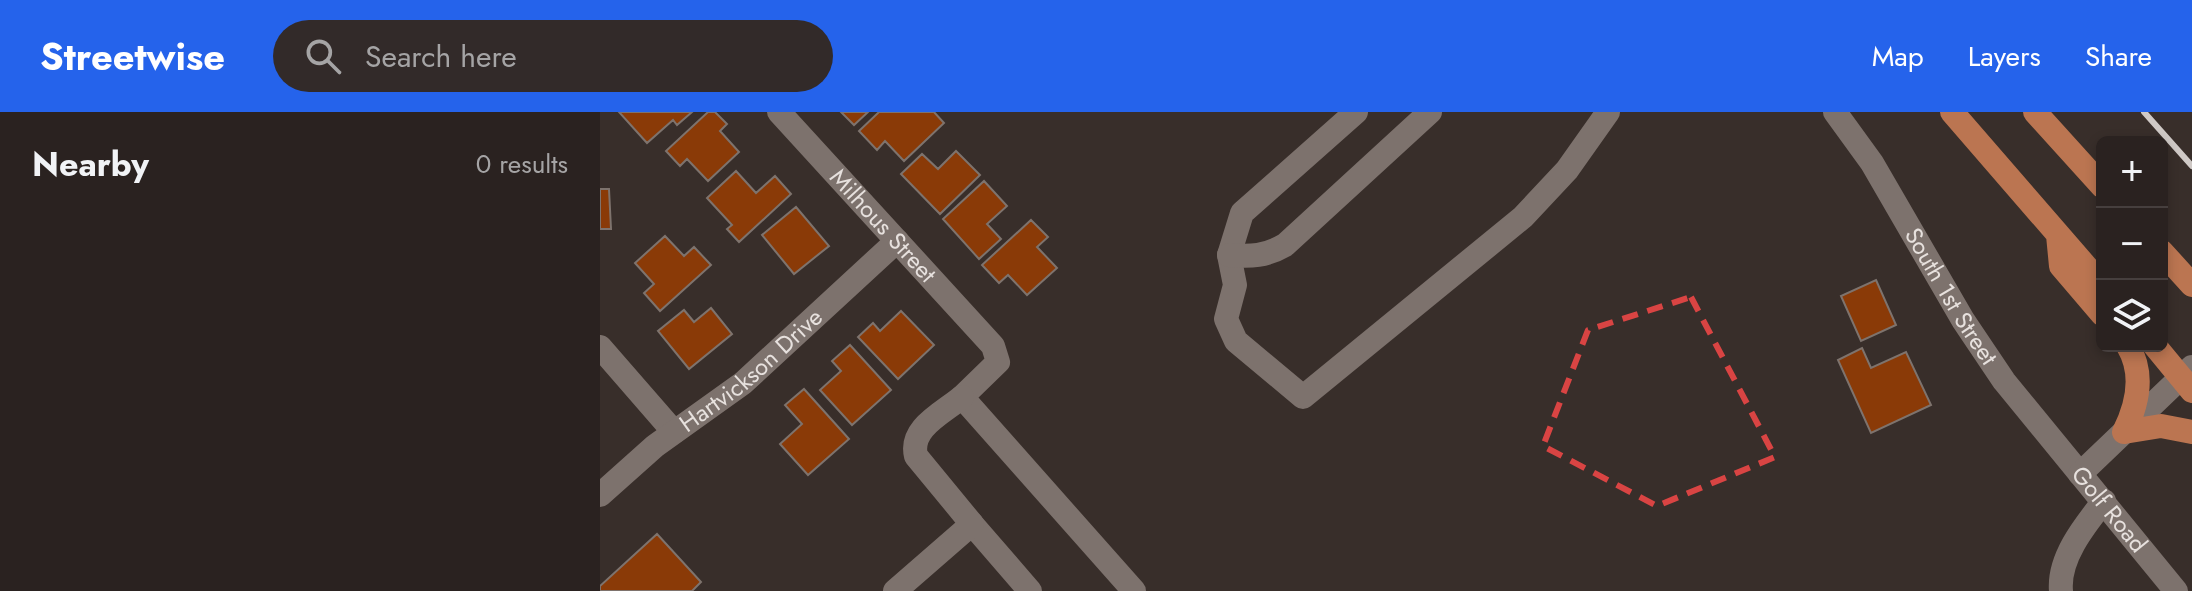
<!DOCTYPE html>
<meta charset="utf-8">
<style>
:root{--surface:#2a2220;--page:#322a29;--text:#f1f3f6;--muted:#a5a4a5;--line:#463f3e;--accent:#2563eb}
body{margin:0;font-family:Jost,sans-serif;background:var(--page);color:var(--text)}
.controls{position:absolute;right:24px;top:24px;display:grid;overflow:hidden;border-radius:12px;box-shadow:0 4px 12px #0003}
.controls button{width:72px;height:72px;display:grid;place-items:center;padding:0;border:0;border-bottom:2px solid var(--line);background:var(--surface);color:var(--text);font:40px sans-serif}
.list{margin:0;padding:0;list-style:none}
h2{display:flex;justify-content:space-between;align-items:center;height:104px;margin:0;padding:0 32px;font-size:34px}
h2 small{font-size:26px;font-weight:400;color:var(--muted)}
.icon{flex:none;width:44px;height:44px;fill:none;stroke:currentColor;stroke-width:2;stroke-linecap:round;stroke-linejoin:round}
.map{position:relative;flex:none;width:1592px;height:479px;overflow:hidden}
header{display:flex;align-items:center;gap:48px;box-sizing:border-box;height:112px;padding:0 40px;background:var(--accent);color:#fff}
header strong{font-size:38px}
nav{display:flex;gap:44px;margin-inline-start:auto;font-size:28px}
.search{width:560px;height:72px;background:var(--page);display:flex;align-items:center;gap:20px;box-sizing:border-box;padding:0 28px;border-radius:44px;color:var(--muted);font-size:30px}
main{display:flex}
aside{flex:1;background:var(--surface)}
.map>svg:first-child{display:block}
.building{fill:#8a3a07;stroke:#7e736d;stroke-width:2}
.lines{fill:none;stroke-linecap:round;stroke-linejoin:round}
.minor{stroke:#7d726d;stroke-width:24}
.major{stroke:#bb7551;stroke-width:24}
.rail{stroke:#cfc9c6;stroke-width:6}
.marked{fill:none;stroke:#d94443;stroke-width:6;stroke-dasharray:16 10;stroke-linejoin:round}
.labels{text-anchor:middle;stroke-width:6;stroke-linejoin:round;paint-order:stroke}
.street-label{font-size:24px;fill:#e7e1de;stroke:#1c1816}
</style>
<header>
<strong>Streetwise</strong>
<div class="search"><svg class="icon" aria-label="search" viewBox="0 0 24 24"><circle cx="10" cy="10" r="6"/><path d="M15 15l6 6"/></svg>Search here</div>
<nav><a>Map</a><a>Layers</a><a>Share</a></nav>
</header>
<main>
<aside>
<h2>Nearby<small>0 results</small></h2>
<ul class="list">
</ul>
</aside>
<div class="map">
<svg width="1592" height="479" viewBox="0 0 1592 479">
<rect width="100%" height="100%" fill="#382e2a"/>
<path class="building" d="M19,0H92L77,13L73,8L47,31Z
M108,0H115L127,12L120,19L139,40L108,69L87,47L80,54L66,39Z
M241,0H268L254,13Z
M279,0H334L344,11L304,49L285,29L277,38L259,19Z
M356,39L380,63L340,102L301,62L322,42L338,57Z
M136,59L156,81L175,64L191,82L139,130L127,117L132,113L107,86Z
M384,69L407,94L387,112L401,127L379,147L343,107Z
M0,77H9L11,117H0Z
M196,95L229,134L194,162L162,123Z
M431,108L448,125L437,135L457,156L427,183L408,163L399,171L382,153Z
M65,124L84,144L94,135L111,153L60,199L44,181L54,172L35,151Z
M1276,168L1296,213L1261,229L1241,184Z
M111,196L132,222L89,257L58,219L84,198L94,210Z
M301,199L334,233L298,267L258,225L273,211L280,219Z
M250,233L291,278L252,313L220,278L241,259L232,249Z
M1262,236L1271,256L1306,240L1331,293L1271,321L1238,248Z
M204,277L249,327L208,363L180,332L202,312L185,293Z
M57,422L101,470L92,479H0V474Z"/>
<g class="lines">
<g class="minor">
<path id="s1" d="M179,0L393,234L398,250L362,285L534,479"/>
<path d="M756,0L642,101L629,143L635,173L626,207L636,229L703,285L923,105L967,58L1008,0"/>
<path id="s2" d="M1235,0L1272,51L1363,208L1404,269L1576,479"/>
<path d="M629,143C651,145 666,144 685,133L830,0"/>
<path d="M0,235L74,320"/>
<path d="M1480,362L1592,255"/>
<path id="s3" d="M0,383L55,334L143,271L297,129"/>
<path d="M372,412L430,479"/>
<path d="M295,479L372,412L316,344C309,316 343,301 362,285"/>
<path d="M1461,479C1458,446 1485,413 1504,389"/>
</g>
<path class="major" d="M1352,0L1502,173
M1435,0L1502,74
M1458,123L1461,154L1502,202
M1562,140L1592,173
M1555,234L1592,279
M1524,320C1538,292 1544,261 1528,234
M1524,320L1561,314L1592,320"/>
<path class="rail" d="M1544,0L1592,54"/>
</g>
<path class="marked" d="M1091,185L1175,345L1057,394L943,334L988,218Z"/>
<g class="labels">
<g class="street-label">
<text dy="8" stroke="none"><textPath href="#s1" startOffset="154">Milhous Street</textPath></text>
<text dy="8" stroke="none"><textPath href="#s2" startOffset="218">South 1st Street</textPath></text>
<text dy="8" stroke="none"><textPath href="#s3" startOffset="196">Hartvickson Drive</textPath></text>
<text dy="8" stroke="none"><textPath href="#s2" startOffset="484">Golf Road</textPath></text>
</g>
</g>
</svg>
<div class="controls">
<button>+</button>
<button>−</button>
<button><svg class="icon" aria-label="layers" viewBox="0 0 24 24"><path d="M12 4l9 5-9 5-9-5zM3 14l9 5 9-5"/></svg></button>
</div>
</div>
</main>
